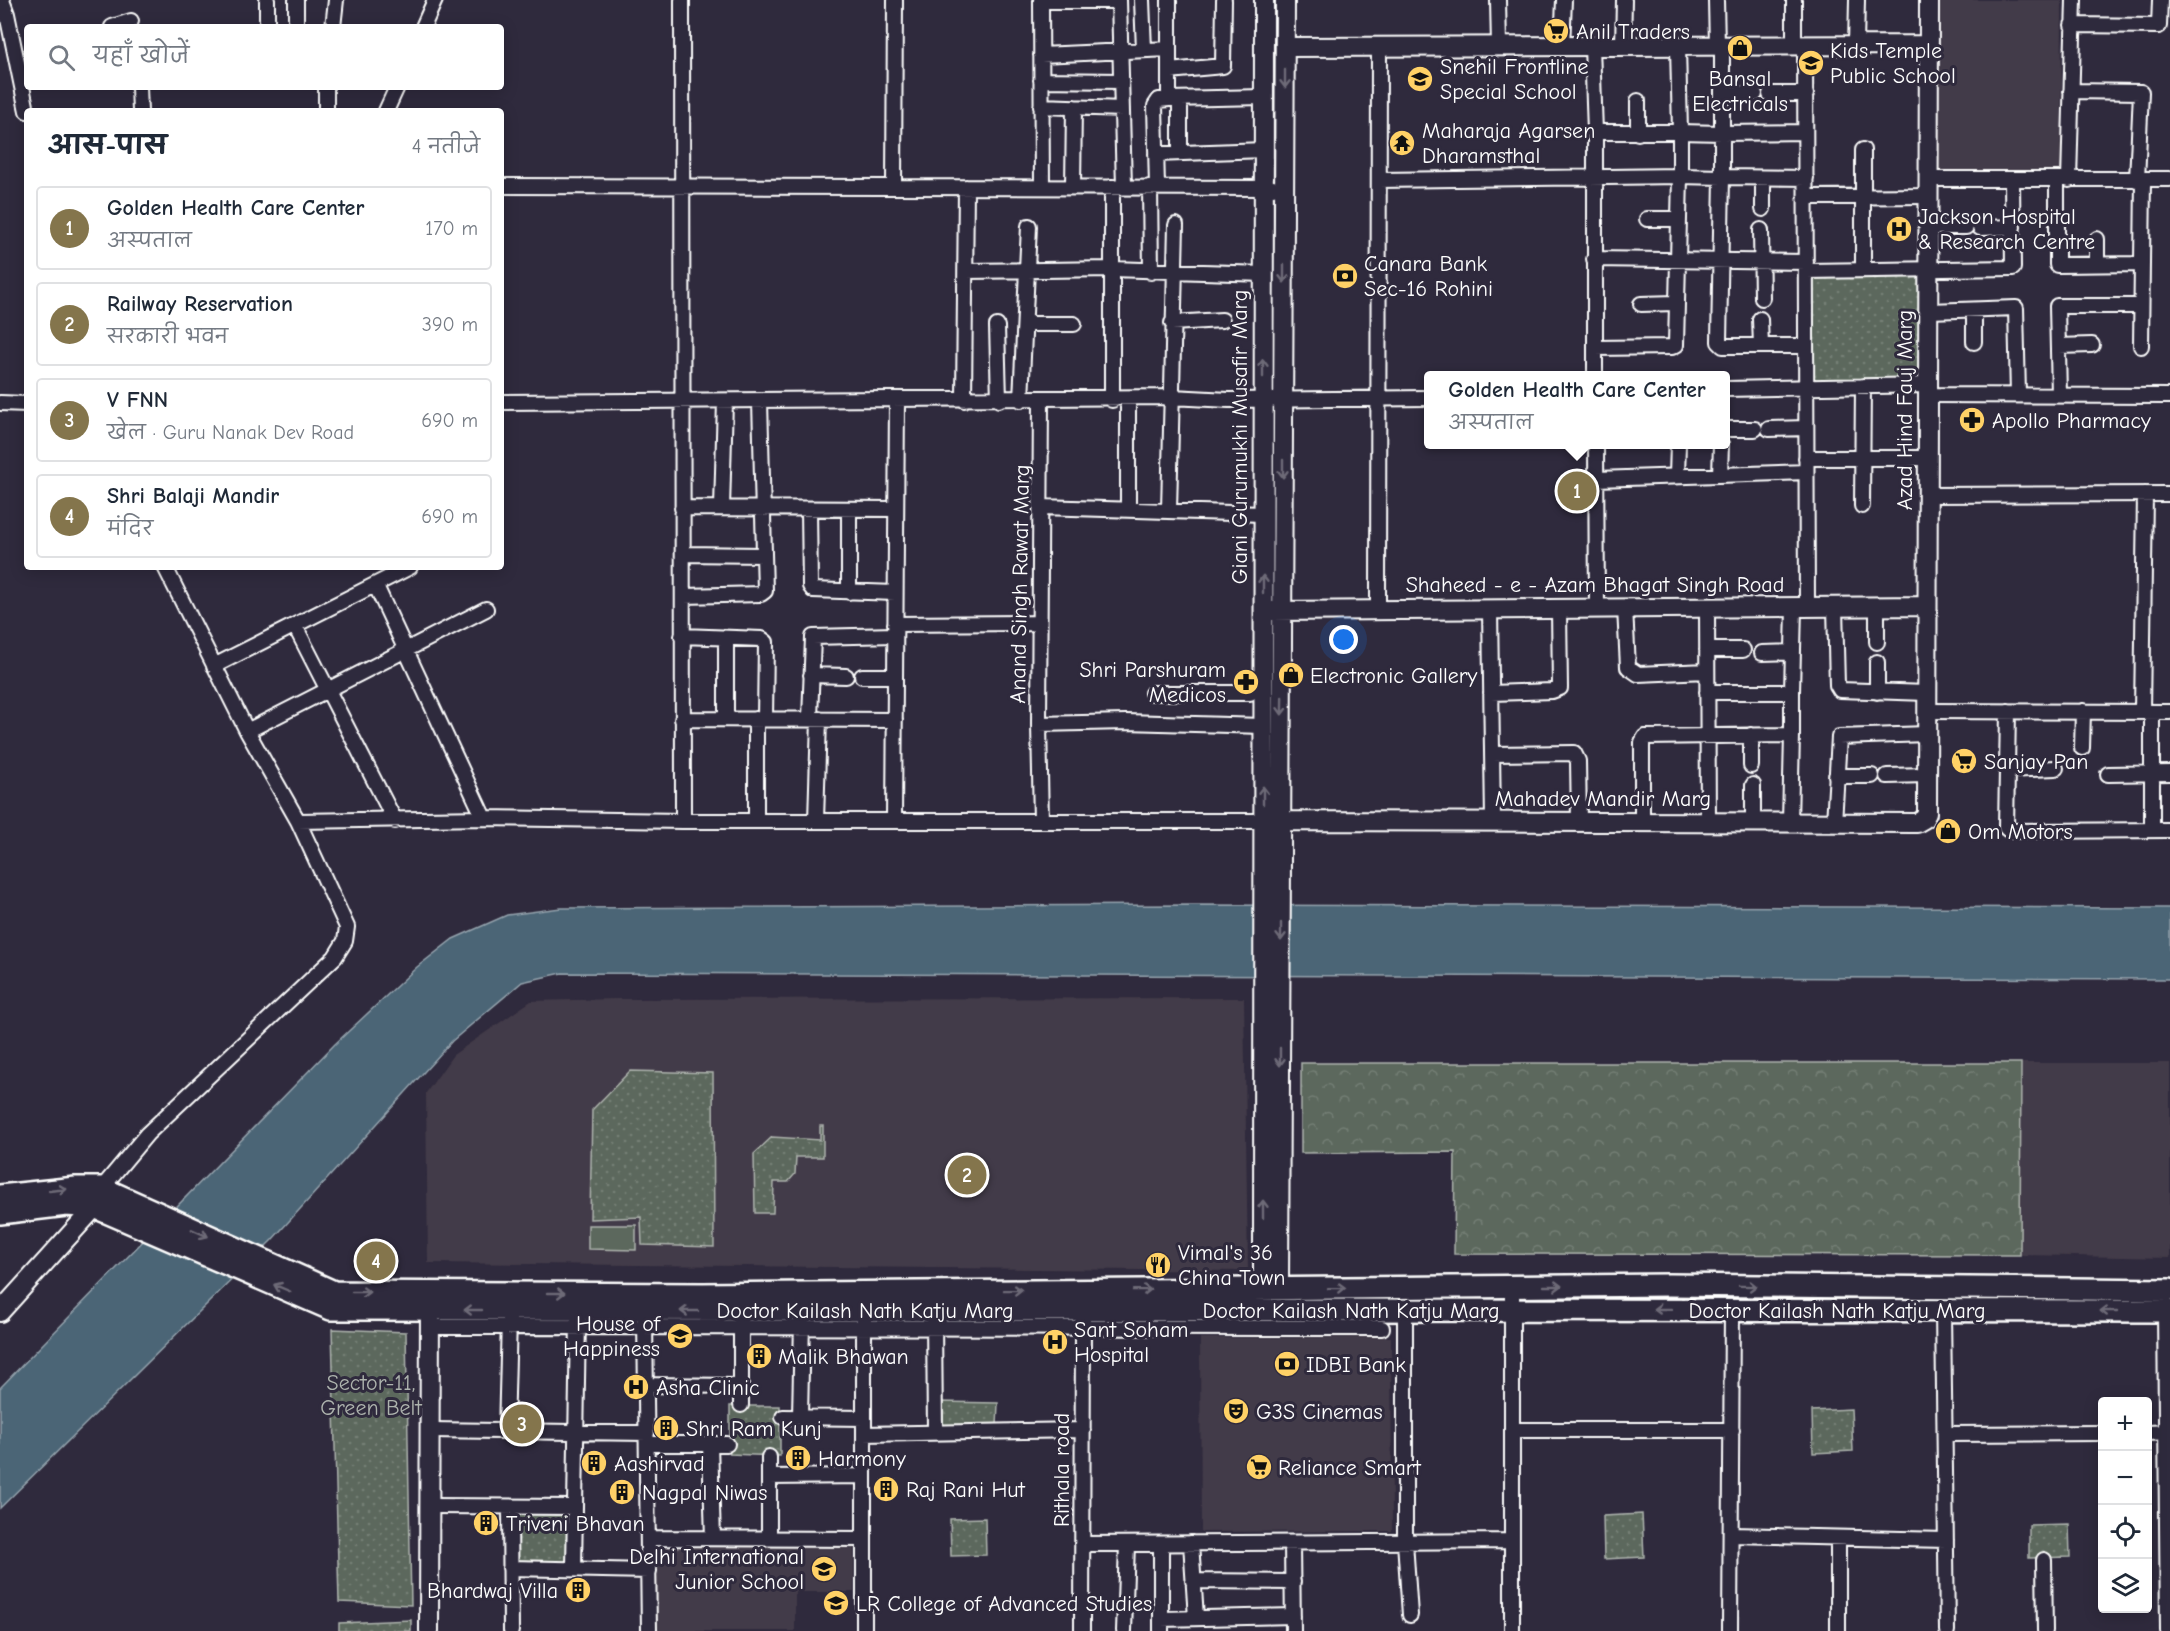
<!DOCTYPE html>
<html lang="hi">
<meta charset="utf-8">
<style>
:root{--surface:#fff;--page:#f6f6f7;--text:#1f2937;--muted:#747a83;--line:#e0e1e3;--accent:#84754c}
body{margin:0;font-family:"Comic Neue","Playpen Sans Deva",sans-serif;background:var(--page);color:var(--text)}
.controls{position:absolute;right:18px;bottom:18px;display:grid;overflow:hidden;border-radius:6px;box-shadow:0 3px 15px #0003}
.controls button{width:54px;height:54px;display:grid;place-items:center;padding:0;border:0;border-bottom:2px solid var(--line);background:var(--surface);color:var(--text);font:30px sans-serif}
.you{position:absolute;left:1344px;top:640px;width:21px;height:21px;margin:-15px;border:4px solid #fff;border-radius:50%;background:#1a73e8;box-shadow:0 0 0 9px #1a73e833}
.badge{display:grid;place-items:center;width:39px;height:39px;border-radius:50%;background:var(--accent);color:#fff;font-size:20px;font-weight:700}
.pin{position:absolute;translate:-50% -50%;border:3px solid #fff;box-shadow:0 2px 6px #0006}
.popup{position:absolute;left:1424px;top:371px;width:306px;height:78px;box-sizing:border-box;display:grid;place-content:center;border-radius:6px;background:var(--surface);filter:drop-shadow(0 2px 4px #0005);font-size:20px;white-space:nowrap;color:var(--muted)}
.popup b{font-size:22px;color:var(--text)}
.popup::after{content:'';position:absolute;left:50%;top:100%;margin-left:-12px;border:12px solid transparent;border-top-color:var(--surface)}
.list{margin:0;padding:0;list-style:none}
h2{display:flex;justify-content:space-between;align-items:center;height:78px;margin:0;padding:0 24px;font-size:26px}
h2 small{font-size:20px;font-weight:400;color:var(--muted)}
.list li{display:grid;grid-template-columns:39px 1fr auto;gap:18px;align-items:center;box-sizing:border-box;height:84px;margin:0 12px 12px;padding:0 12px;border:2px solid var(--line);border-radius:6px}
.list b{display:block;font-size:22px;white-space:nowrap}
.list p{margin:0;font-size:20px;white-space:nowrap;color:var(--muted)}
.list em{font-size:20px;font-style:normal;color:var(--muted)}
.icon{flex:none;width:33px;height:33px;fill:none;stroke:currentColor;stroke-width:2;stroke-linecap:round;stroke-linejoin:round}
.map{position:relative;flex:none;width:2170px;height:1631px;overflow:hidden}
.search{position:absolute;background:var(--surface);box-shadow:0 3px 15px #0003;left:24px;top:24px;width:480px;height:66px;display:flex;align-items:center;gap:15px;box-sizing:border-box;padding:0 21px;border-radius:6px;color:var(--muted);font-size:22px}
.panel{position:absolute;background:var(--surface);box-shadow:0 3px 15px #0003;left:24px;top:108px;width:480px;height:462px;border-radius:6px}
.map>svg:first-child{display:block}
.built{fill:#433b48}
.green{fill:url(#green-dots);stroke:#aeb4ae;stroke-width:1.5}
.forest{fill:url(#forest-crowns);stroke:#aeb4ae;stroke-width:1.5}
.pitch{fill:#5c685d;stroke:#aeb4ae;stroke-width:1.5}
.water{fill:#4c6576;stroke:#94a3ad;stroke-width:1.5}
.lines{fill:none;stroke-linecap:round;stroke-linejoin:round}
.street-casing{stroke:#fff;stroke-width:18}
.secondary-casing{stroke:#fff;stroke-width:22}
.primary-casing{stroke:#fff;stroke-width:26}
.street{stroke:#2f2a3d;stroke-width:14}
.secondary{stroke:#2f2a3d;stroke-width:18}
.primary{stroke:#2f2a3d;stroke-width:21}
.oneway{stroke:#6d6a77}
.labels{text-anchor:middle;stroke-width:6;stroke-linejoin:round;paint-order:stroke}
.poi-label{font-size:22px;fill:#fff;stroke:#2f2a3d;text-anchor:start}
.street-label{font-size:22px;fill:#fff;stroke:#2f2a3d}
.park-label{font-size:22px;fill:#aeb4ae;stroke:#2f2a3d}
</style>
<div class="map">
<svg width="2170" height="1631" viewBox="0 0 2170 1631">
<defs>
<pattern id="green-dots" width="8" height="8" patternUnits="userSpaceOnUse" patternTransform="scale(1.5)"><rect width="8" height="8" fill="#5c685d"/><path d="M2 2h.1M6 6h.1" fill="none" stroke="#747f75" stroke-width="1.8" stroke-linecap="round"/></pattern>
<pattern id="forest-crowns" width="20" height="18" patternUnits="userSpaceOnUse" patternTransform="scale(1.5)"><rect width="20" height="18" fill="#5c685d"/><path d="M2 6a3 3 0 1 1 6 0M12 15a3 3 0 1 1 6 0" fill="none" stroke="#747f75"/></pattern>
</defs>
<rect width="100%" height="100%" fill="#2f2a3d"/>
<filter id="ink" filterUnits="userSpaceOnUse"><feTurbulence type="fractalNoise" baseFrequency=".0167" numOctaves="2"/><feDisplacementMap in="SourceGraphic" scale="12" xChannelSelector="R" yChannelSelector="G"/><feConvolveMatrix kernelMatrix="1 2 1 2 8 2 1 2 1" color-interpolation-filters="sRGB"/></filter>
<g filter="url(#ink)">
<path class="built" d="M1933,0H2062L2061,171L1934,172Z
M1244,998L1248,1271L428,1263L426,1093L453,1055L531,1001L618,999Z
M2021,1063H2170V1258L2020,1255Z
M1391,1337L1392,1531L1201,1532L1200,1338Z
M657,1546H854V1592H795V1631H657Z"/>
<path class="green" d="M1920,275L1921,378L1812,380L1811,276Z
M630,1071L713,1073L714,1247L642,1245L641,1217L590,1219L592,1110Z
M820,1126H823V1157H796L795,1174L788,1182H774L773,1213H755L754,1154L772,1137L820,1140Z
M332,1329L406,1332L411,1605L339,1602Z
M939,1402L998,1403L997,1426H939Z
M730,1406H780V1456L730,1454Z
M1851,1409L1853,1451L1813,1453L1812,1411Z
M570,1511L571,1565L514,1566V1512Z
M1642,1514L1644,1557L1604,1559L1603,1516Z
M985,1518L986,1555L951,1556L950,1519Z
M2069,1524L2070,1557L2029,1558V1525Z
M411,1620V1631H339V1623Z"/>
<path class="forest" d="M1301,1063H2021L2020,1255L1454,1254L1455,1152L1301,1153Z"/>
<path class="pitch" d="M588,1225H636V1250L588,1249Z"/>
<path class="water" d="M1193,905L2170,908V979L562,973L522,982L452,1041L272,1240L0,1508V1388L335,1044L417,967L453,939L507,915L561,908Z"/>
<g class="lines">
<g class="street-casing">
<path id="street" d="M2,0L7,14L27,111
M267,0V27
M296,0V27
M682,0L683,821
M1041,0L1042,187
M1119,0L1124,187
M1142,0L1144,50
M1169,0V99L1264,97
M1498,0L1499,46
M1716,0L1717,46
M1041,1H1119
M2072,25L2159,26L2160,0
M112,27L131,21
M333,27L336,0
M423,27L435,0
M1794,45V0
M1856,45L1857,0
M1562,46L1564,0
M1592,46L1595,132V376
M1623,46L1624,0
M1722,46V133L1805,132
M1805,46L1807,607
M1041,55L1169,49
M1169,71L1223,66L1224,0
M1041,80L1121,81
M139,87L140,111
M2071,91L2141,92L2137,180
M1722,94H1755
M1770,94H1806
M1180,99V153
M1638,101V133
M1041,106L1122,109
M326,111V87
M386,111L397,87
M1595,132H1680L1678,46
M1680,132L1722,133V177L1680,176Z
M1156,154L1264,150
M1763,178V209
M1806,178L1722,177L1719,342L1723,346H1806
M1929,179H2170
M1379,180L1680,176L1676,345L1672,347L1595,348
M2057,180V265L2142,264
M2069,180L2074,0
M502,186L1273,188
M894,187L895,0
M1073,187L1074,107
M1112,187V400
M1150,187L1151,272
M1157,187L1155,106L1159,100L1169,99
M1806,197L1929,196
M1647,219H1678
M1929,227H1966
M1980,228L2013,227
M1761,230L1762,298
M2097,239V264
M1594,259L1806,262
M1863,270V150
M966,271L1112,269L1264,274
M1806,271L2013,268L2012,180
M1641,304L1675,303
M1974,310V342
M1929,311L2016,308L2018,395
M1760,319L1761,346
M1172,323L1222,320
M1026,324H1074
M997,326L999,400
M2058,346L2092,345
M2141,346L2143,179
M1726,389L1928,385
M1928,395L2170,396
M2059,395L2057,306H2141
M1128,399V508
M964,400L966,187
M1021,400L1029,226
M1041,400L1039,724L1126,722L1263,726
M501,402L1172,397L1229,400L1428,398
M0,403L27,404
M1726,429H1755
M1769,429L1806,428
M1596,444L1597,609
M1806,458H1927
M1720,475L1721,444
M1677,476L1678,444
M1596,479L1806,472
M1927,495L2170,494
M1862,506L1863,386
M1041,507L1263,514
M682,508L896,509
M722,508L725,401
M809,509L810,586L813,590L895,593
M1169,510L1176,225
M683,554L764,555
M376,586L484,818
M849,592V509
M684,596L761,594L765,591L760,401
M1835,607L1837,685L1840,690L1927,693
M1625,608L1628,667L1638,674L1707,671
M1707,608L1708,822
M1490,609L1493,821
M1378,610L1379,46
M895,624L1039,623
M295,626L395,821
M682,636L762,639L766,642L765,719
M726,638V719
M1877,642V607
M1707,650H1743
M1762,653L1793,652
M1877,662V692
M214,666L410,567
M811,675L846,676
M862,676H895
M1707,692H1792L1794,607
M1152,693H1250
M1491,693L1552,691L1560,688L1559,609
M1927,711L2170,712
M2008,711L2006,828L2010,831L2170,830
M2142,712L2145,494
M682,719L895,720
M756,719V821
M810,719L813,637L895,635
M1039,724L1041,821
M247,731L486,609
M1792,735V692
M2082,748L2083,711
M1492,754L1574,753L1578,761L1579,822
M1751,766V735
M2007,770L2056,768
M2108,774L2170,773
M1836,776H1872
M1887,776L1927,775
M1753,785V823
M298,821L484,818L683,821H1263
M816,821L819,719
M894,821L897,401
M1642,822V742L1645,737L1792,735L1790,823
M1834,823L1839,737L1927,734
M2152,830V712
M102,1188L147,1134L335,957L345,941L347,927L298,821L247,731L165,567
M1512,1286V1631
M1405,1309V1542L1410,1615
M1943,1310L1947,1631
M934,1317L935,1432
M645,1319L649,1631
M430,1327L1382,1328
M646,1385L740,1386
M741,1405V1320
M783,1417L864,1418
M800,1417L802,1320
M430,1430L647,1433
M1512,1430H1732
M506,1431L509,1319
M2148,1433L2168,1432
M864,1434L1083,1430
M1945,1434L2102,1433
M649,1444H727
M710,1444L713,1538
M769,1477L864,1476
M430,1506L575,1507
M510,1507L511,1631
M1731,1535L1946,1540
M648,1538L864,1539
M769,1538V1457
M1191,1543L1196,1618
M1292,1543L1293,1631
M1082,1544L1512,1541
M1161,1544V1631
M2044,1560L2045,1631
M510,1568L649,1571
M574,1569L578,1319
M1193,1581L1293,1582
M1161,1619L1293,1616
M864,1631V1319
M1082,1631L1083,1319
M1124,1631L1127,1544
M1730,1631L1732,1309
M1838,1631V1538"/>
</g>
<g class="secondary-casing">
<path id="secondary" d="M1285,47L1929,45
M1272,611L1927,606
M1281,821L1917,823L1924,819L1927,813L1929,0
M1279,1288L1285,0
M1263,1289L1264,0
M2167,1311L2170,1631
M0,1312L95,1207L98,1198
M429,1631L430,1297"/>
</g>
<g class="primary-casing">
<path id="primary" d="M0,1196L76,1188H102L334,1292L703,1294L1669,1285L2170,1290
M0,1213L66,1205L95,1207L331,1309L2170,1311"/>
</g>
<use href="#street" class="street"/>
<use href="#secondary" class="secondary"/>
<use href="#primary" class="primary"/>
</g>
<defs><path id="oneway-shaft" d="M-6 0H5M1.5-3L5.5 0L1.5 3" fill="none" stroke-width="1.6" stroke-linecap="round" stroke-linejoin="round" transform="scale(1.5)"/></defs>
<g class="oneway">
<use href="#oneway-shaft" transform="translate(1285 79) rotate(90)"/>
<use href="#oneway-shaft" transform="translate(1284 274) rotate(90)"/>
<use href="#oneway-shaft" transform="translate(1263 368) rotate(-90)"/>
<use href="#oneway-shaft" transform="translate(1283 469) rotate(90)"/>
<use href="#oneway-shaft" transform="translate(1263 584) rotate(-90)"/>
<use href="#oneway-shaft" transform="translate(1282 706) rotate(91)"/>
<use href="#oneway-shaft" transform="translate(1263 795) rotate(-90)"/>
<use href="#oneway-shaft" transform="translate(1281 932) rotate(90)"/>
<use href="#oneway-shaft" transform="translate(1280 1057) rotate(90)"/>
<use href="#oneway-shaft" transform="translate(58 1190) rotate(-6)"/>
<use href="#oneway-shaft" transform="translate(1263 1209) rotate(-90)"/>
<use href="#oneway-shaft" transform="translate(200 1233) rotate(24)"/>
<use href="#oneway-shaft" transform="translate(1553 1286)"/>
<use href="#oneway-shaft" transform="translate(1748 1286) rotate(1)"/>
<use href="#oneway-shaft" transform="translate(282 1288) rotate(-157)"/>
<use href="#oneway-shaft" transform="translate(1337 1288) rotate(-1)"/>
<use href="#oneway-shaft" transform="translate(1013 1290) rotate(-1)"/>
<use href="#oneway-shaft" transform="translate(1142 1290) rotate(-1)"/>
<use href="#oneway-shaft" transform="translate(361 1292)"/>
<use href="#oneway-shaft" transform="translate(556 1293)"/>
<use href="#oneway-shaft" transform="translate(1662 1309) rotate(-180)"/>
<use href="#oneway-shaft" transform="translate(473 1310) rotate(-180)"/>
<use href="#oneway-shaft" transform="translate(689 1311) rotate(-180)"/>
<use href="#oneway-shaft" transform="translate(2109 1311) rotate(-180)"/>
</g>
</g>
<defs>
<g id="supermarket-disc" transform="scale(1.35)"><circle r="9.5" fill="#ffd166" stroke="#2f2a3d"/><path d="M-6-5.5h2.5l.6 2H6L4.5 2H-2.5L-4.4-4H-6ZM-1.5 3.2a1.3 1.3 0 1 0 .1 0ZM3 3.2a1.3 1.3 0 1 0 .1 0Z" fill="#111"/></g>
<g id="shop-disc" transform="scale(1.35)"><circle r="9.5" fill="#ffd166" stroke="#2f2a3d"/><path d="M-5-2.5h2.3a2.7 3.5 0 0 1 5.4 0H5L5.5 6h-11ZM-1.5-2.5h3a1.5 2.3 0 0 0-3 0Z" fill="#111"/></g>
<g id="school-disc" transform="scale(1.35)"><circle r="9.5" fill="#ffd166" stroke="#2f2a3d"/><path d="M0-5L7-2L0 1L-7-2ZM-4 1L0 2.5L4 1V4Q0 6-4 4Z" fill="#111"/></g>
<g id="temple-disc" transform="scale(1.35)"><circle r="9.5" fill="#ffd166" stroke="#2f2a3d"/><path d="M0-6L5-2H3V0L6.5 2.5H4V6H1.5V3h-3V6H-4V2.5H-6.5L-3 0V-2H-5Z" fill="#111"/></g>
<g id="hospital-disc" transform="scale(1.35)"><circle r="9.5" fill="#ffd166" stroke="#2f2a3d"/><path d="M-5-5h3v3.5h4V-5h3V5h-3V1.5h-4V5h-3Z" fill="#111"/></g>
<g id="bank-disc" transform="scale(1.35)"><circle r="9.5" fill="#ffd166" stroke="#2f2a3d"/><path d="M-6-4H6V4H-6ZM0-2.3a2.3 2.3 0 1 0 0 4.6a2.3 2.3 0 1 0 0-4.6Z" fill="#111"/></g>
<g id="pharmacy-disc" transform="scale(1.35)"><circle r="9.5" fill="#ffd166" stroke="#2f2a3d"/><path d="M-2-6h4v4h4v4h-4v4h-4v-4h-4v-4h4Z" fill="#111"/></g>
<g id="restaurant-disc" transform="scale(1.35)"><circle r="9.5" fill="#ffd166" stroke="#2f2a3d"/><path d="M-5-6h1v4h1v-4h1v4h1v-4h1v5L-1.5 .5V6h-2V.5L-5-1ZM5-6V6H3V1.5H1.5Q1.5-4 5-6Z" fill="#111"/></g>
<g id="building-disc" transform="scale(1.35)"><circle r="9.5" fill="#ffd166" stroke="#2f2a3d"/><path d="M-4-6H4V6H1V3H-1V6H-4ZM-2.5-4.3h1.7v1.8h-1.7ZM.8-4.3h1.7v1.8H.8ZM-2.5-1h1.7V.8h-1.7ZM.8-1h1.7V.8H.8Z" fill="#111"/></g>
<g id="theatre-disc" transform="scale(1.35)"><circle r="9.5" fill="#ffd166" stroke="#2f2a3d"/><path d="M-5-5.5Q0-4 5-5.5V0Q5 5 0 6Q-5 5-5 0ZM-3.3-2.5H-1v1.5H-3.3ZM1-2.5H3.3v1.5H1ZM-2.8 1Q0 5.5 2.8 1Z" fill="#111"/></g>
<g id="university-disc" transform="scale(1.35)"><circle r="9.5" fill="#ffd166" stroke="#2f2a3d"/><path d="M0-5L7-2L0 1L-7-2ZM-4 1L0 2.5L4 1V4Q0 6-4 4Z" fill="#111"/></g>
</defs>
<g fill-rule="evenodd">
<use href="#supermarket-disc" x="1556" y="31"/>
<use href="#shop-disc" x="1740" y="48"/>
<use href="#school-disc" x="1811" y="63"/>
<use href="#school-disc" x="1420" y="79"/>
<use href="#temple-disc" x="1402" y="143"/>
<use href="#hospital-disc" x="1899" y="229"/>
<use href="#bank-disc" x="1345" y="276"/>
<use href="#pharmacy-disc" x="1972" y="420"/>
<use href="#shop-disc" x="1291" y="675"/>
<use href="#pharmacy-disc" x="1246" y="682"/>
<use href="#supermarket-disc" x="1964" y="761"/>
<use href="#shop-disc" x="1948" y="831"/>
<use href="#restaurant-disc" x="1158" y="1265"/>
<use href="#school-disc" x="680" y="1336"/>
<use href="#hospital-disc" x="1055" y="1342"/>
<use href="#building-disc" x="759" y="1356"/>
<use href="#bank-disc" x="1287" y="1364"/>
<use href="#hospital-disc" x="636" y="1387"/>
<use href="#theatre-disc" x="1236" y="1411"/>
<use href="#building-disc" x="666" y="1428"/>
<use href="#building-disc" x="798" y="1458"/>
<use href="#building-disc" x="594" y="1463"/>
<use href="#supermarket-disc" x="1259" y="1467"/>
<use href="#building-disc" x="886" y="1489"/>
<use href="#building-disc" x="622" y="1492"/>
<use href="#building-disc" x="486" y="1523"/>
<use href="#school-disc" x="824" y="1569"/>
<use href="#building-disc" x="578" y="1590"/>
<use href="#university-disc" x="836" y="1603"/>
</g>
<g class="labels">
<g class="poi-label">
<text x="1576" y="39">Anil Traders</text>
<text x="1830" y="58">Kids Temple<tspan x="1830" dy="25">Public School</tspan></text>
<text x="1440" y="74">Snehil Frontline<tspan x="1440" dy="25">Special School</tspan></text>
<text x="1740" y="86" text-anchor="middle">Bansal<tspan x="1740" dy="25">Electricals</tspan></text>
<text x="1422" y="138">Maharaja Agarsen<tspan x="1422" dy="25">Dharamsthal</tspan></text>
<text x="1918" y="224">Jackson Hospital<tspan x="1918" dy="25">&amp; Research Centre</tspan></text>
<text x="1364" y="271">Canara Bank<tspan x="1364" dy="25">Sec-16 Rohini</tspan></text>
<text x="1992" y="428">Apollo Pharmacy</text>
<text x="1226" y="677" text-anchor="end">Shri Parshuram<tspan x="1226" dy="25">Medicos</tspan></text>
<text x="1310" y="683">Electronic Gallery</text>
<text x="1984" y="769">Sanjay Pan</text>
<text x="1968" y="839">Om Motors</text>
<text x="1178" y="1260">Vimal's 36<tspan x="1178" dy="25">China Town</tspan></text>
<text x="660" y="1331" text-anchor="end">House of<tspan x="660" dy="25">Happiness</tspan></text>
<text x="1074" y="1337">Sant Soham<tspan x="1074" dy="25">Hospital</tspan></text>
<text x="778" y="1364">Malik Bhawan</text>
<text x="1306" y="1372">IDBI Bank</text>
<text x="656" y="1395">Asha Clinic</text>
<text x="1256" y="1419">G3S Cinemas</text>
<text x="686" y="1436">Shri Ram Kunj</text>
<text x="818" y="1466">Harmony</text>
<text x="614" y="1471">Aashirvad</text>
<text x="1278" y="1475">Reliance Smart</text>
<text x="906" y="1497">Raj Rani Hut</text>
<text x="642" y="1500">Nagpal Niwas</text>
<text x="506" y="1531">Triveni Bhavan</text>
<text x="804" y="1564" text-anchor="end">Delhi International<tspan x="804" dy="25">Junior School</tspan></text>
<text x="558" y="1598" text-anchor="end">Bhardwaj Villa</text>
<text x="856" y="1611">LR College of Advanced Studies</text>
</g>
<g class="street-label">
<text transform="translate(1904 410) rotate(-90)" y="8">Azad Hind Fauj Marg</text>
<text transform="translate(1239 437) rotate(-90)" y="8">Giani Gurumukhi Musafir Marg</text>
<text transform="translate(1019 584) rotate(-89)" y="8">Anand Singh Rawat Marg</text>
<text x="1595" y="592">Shaheed - e - Azam Bhagat Singh Road</text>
<text x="1603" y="806">Mahadev Mandir Marg</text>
<text x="865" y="1318">Doctor Kailash Nath Katju Marg</text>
<text x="1351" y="1318">Doctor Kailash Nath Katju Marg</text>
<text x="1837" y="1318">Doctor Kailash Nath Katju Marg</text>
<text transform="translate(1061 1470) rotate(-90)" y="8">Rithala road</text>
</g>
<g class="park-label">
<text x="371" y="1390">Sector-11,<tspan x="371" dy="25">Green Belt</tspan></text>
</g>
</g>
</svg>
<div class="controls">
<button>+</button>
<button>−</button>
<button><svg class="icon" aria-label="locate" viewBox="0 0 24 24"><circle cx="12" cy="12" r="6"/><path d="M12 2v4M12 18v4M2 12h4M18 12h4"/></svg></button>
<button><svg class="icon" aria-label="layers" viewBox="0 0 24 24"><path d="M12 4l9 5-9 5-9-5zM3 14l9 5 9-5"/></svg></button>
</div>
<div class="you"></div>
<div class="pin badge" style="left:1577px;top:491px">1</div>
<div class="popup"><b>Golden Health Care Center</b>अस्पताल</div>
<div class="pin badge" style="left:967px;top:1175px">2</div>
<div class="pin badge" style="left:522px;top:1424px">3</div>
<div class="pin badge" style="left:376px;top:1261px">4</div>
<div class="search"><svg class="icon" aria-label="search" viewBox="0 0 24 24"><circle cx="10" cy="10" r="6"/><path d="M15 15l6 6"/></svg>यहाँ खोजें</div>
<section class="panel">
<h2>आस-पास<small>4 नतीजे</small></h2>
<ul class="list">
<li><span class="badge">1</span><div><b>Golden Health Care Center</b><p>अस्पताल</p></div><em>170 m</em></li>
<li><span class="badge">2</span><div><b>Railway Reservation</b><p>सरकारी भवन</p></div><em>390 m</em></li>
<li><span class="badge">3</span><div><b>V FNN</b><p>खेल · Guru Nanak Dev Road</p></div><em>690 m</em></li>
<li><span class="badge">4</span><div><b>Shri Balaji Mandir</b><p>मंदिर</p></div><em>690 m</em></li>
</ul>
</section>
</div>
